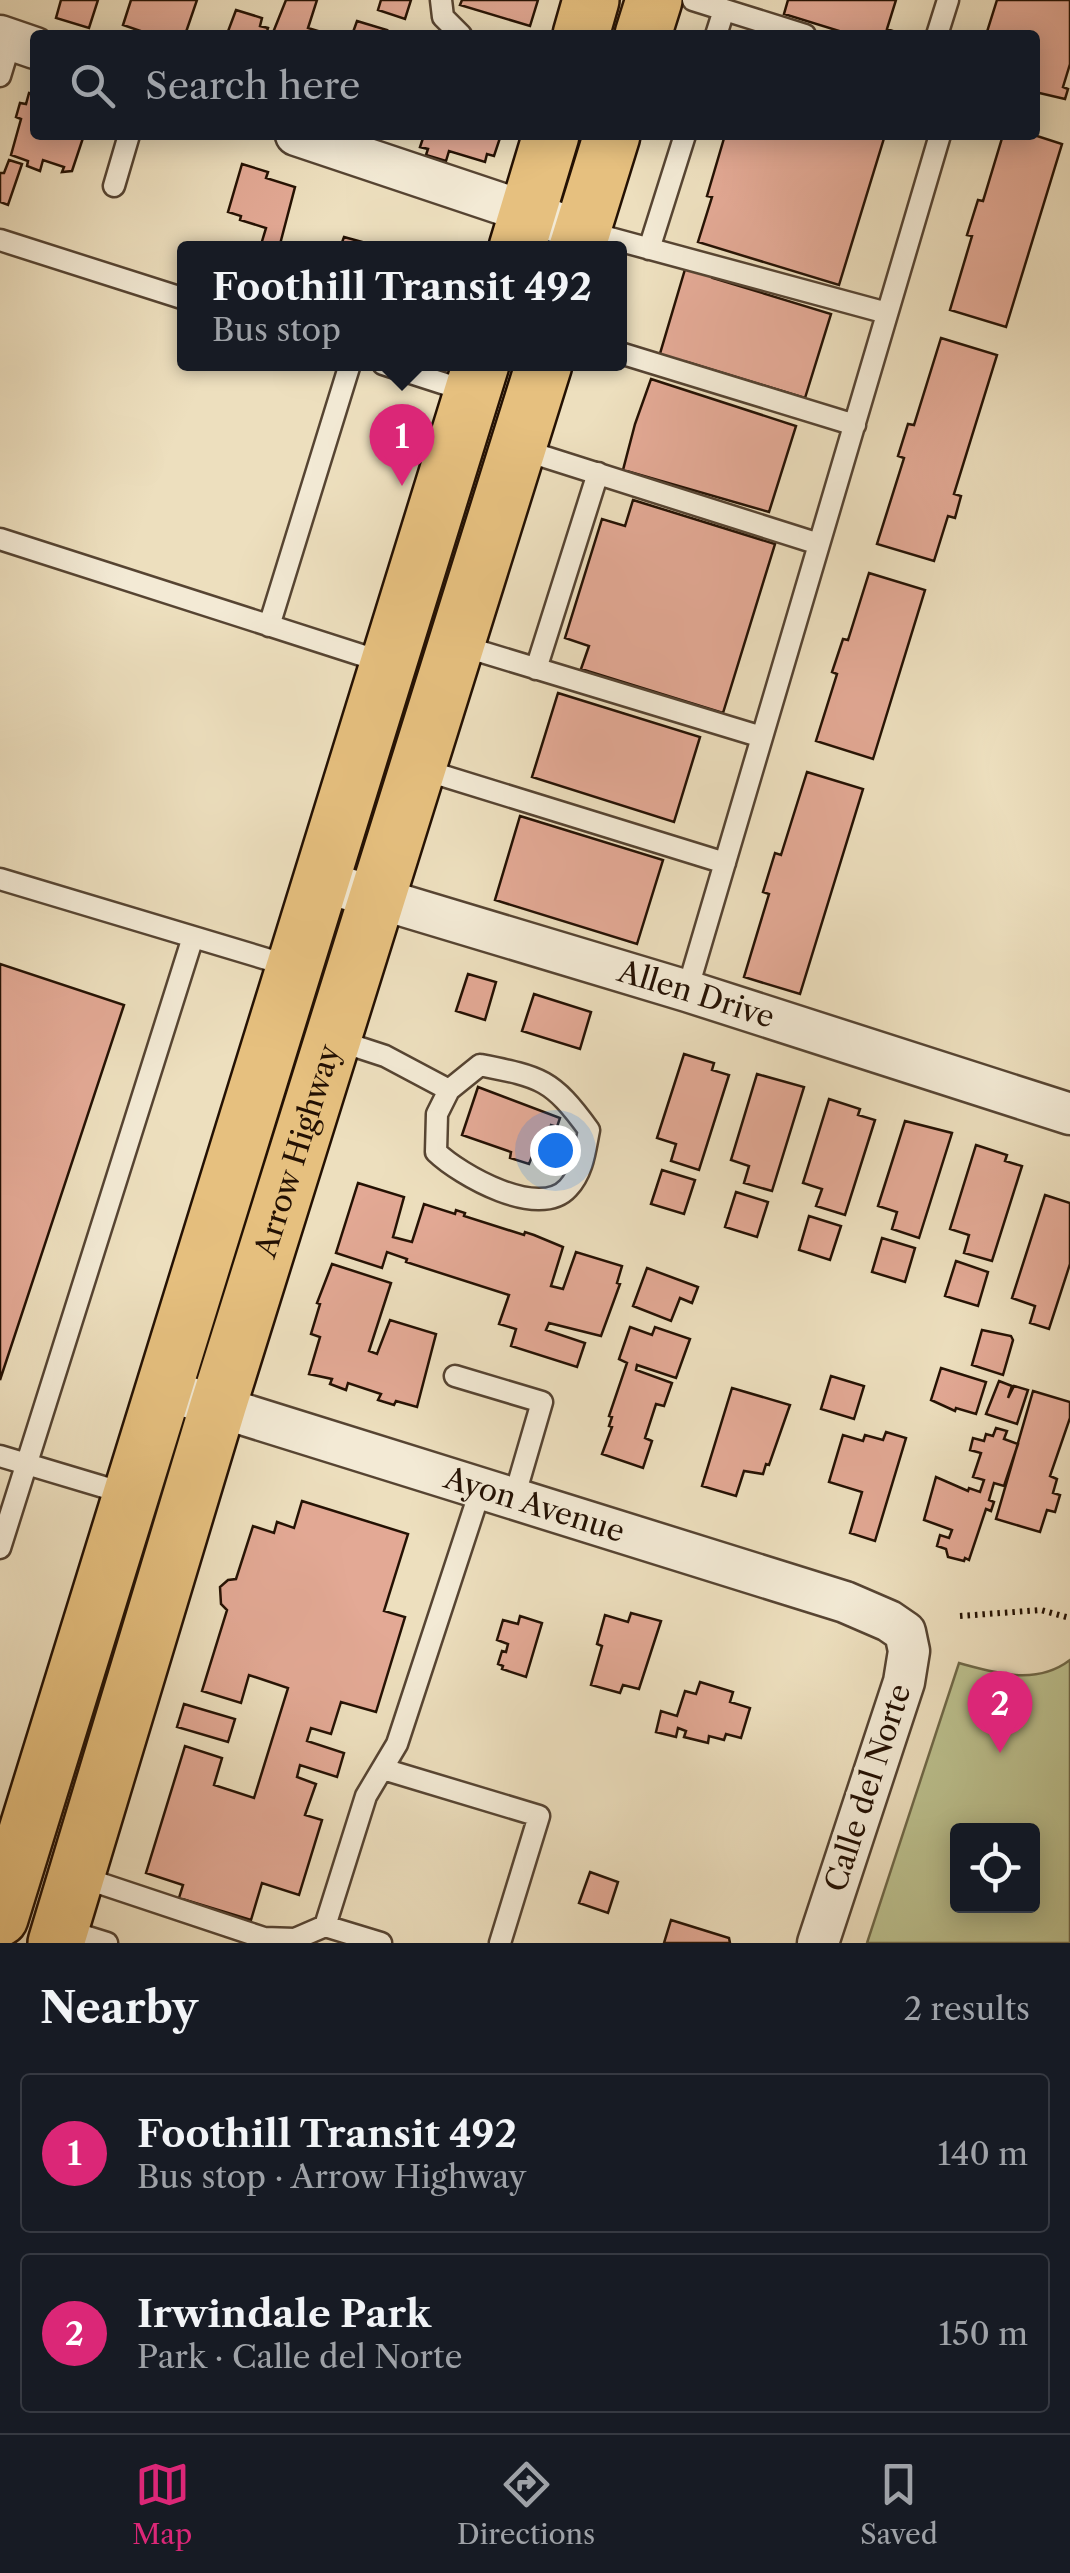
<!DOCTYPE html>
<meta charset="utf-8">
<style>
:root{--surface:#171b24;--page:#20242c;--text:#f1f3f6;--muted:#9ea1a6;--line:#363941;--accent:#db2777}
body{margin:0;font-family:"Libre Caslon Text",serif;background:var(--page);color:var(--text)}
.controls{position:absolute;right:30px;bottom:30px;display:grid;overflow:hidden;border-radius:10px;box-shadow:0 5px 25px #0003}
.controls button{width:90px;height:90px;display:grid;place-items:center;padding:0;border:0;border-bottom:2px solid var(--line);background:var(--surface);color:var(--text);font:50px sans-serif}
.you{position:absolute;left:555px;top:1150px;width:35px;height:35px;margin:-25px;border:8px solid #fff;border-radius:50%;background:#1a73e8;box-shadow:0 0 0 15px #1a73e833}
.badge{display:grid;place-items:center;width:65px;height:65px;border-radius:50%;background:var(--accent);color:#fff;font-size:32px;font-weight:700}
.pin{position:absolute;translate:-50% -82px;filter:drop-shadow(0 2px 5px #0008)}
.pin::after{content:'';position:absolute;top:52px;width:35px;height:30px;background:inherit;clip-path:polygon(0 0,100% 0,50% 100%)}
.popup{position:absolute;left:177px;top:241px;width:450px;height:130px;box-sizing:border-box;display:grid;place-content:center;border-radius:10px;background:var(--surface);filter:drop-shadow(0 2px 8px #0005);font-size:32px;white-space:nowrap;color:var(--muted)}
.popup b{font-size:38px;color:var(--text)}
.popup::after{content:'';position:absolute;left:50%;top:100%;margin-left:-20px;border:20px solid transparent;border-top-color:var(--surface)}
.list{margin:0;padding:0;list-style:none}
h2{display:flex;justify-content:space-between;align-items:center;height:130px;margin:0;padding:0 40px;font-size:42px}
h2 small{font-size:32px;font-weight:400;color:var(--muted)}
.list li{display:grid;grid-template-columns:65px 1fr auto;gap:30px;align-items:center;box-sizing:border-box;height:160px;margin:0 20px 20px;padding:0 20px;border:2px solid var(--line);border-radius:10px}
.list b{display:block;font-size:38px;white-space:nowrap}
.list p{margin:0;font-size:32px;white-space:nowrap;color:var(--muted)}
.list em{font-size:32px;font-style:normal;color:var(--muted)}
.icon{flex:none;width:55px;height:55px;fill:none;stroke:currentColor;stroke-width:2;stroke-linecap:round;stroke-linejoin:round}
.map{position:relative;flex:none;width:1070px;height:1943px;overflow:hidden}
.search{position:absolute;background:var(--surface);box-shadow:0 5px 25px #0003;left:30px;right:30px;top:30px;height:110px;display:flex;align-items:center;gap:25px;box-sizing:border-box;padding:0 35px;border-radius:10px;color:var(--muted);font-size:38px}
.sheet{height:490px;background:var(--surface)}
nav{display:flex;justify-content:space-around;align-items:center;box-sizing:border-box;height:140px;border-top:2px solid var(--line);background:var(--surface);font-size:28px;color:var(--muted)}
nav a{display:grid;justify-items:center;gap:5px}
nav .on{color:var(--accent)}
.map>svg:first-child{display:block}
.green{fill:#bcc18f;stroke:#706949;stroke-width:2.5;fill-rule:evenodd}
.building{fill:#e3a995;stroke:#241103;stroke-width:2.5}
.lines{fill:none;stroke-linecap:round;stroke-linejoin:round}
.service-casing{stroke:#564432;stroke-width:25}
.minor-casing{stroke:#564432;stroke-width:45}
.primary-casing{stroke:#241103;stroke-width:60}
.path{stroke:#241103;stroke-width:6;stroke-dasharray:2.5 5;stroke-linecap:butt}
.service{stroke:#f3ead5;stroke-width:20}
.minor{stroke:#f3ead5;stroke-width:40}
.primary{stroke:#e6c07f;stroke-width:55}
.labels{text-anchor:middle;stroke-width:9;stroke-linejoin:round;paint-order:stroke}
.street-label{font-size:30px;fill:#241103;stroke:#f3ead5}
</style>
<div class="map">
<svg width="1070" height="1943" viewBox="0 0 1070 1943">
<rect width="100%" height="100%" fill="#eddfbe"/>
<filter id="stains"><feTurbulence type="fractalNoise" baseFrequency=".002" numOctaves="4"/><feColorMatrix values="0 0 0 0 .2 0 0 0 0 .09 0 0 0 0 .02 0 0 0 .5 -.17"/></filter>
<radialGradient id="worn" r=".72"><stop offset=".6" stop-color="#630" stop-opacity="0"/><stop offset="1" stop-color="#630" stop-opacity=".3"/></radialGradient>
<path class="green" d="M1070,1660V1943H867L959,1663C996,1673 1036,1686 1070,1660ZM958,1830H1032V1906H958Z"/>
<path class="building" d="M61,0H98L89,28L56,18Z
M131,0H197L185,35H152L123,25Z
M286,0H317L308,28L331,35H272Z
M381,0H411L405,19L378,10Z
M462,0H538L530,26L460,5Z
M788,0H896L887,29L893,31L892,35H852L784,14Z
M997,0H1070V64L1063,87L1068,89L1065,99L1035,92V35H986Z
M236,10L262,18L260,26L268,28L266,35L227,34Z
M357,21L387,30L385,35H352Z
M29,93L35,95V135H84L72,171L62,172L64,167L43,160L40,171L27,166L28,161L11,155L21,119L16,117L20,103L26,104Z
M424,135H501L494,156L487,154L485,162L449,151L446,161L426,155L428,149L420,147Z
M725,135H885L839,285L698,242L712,197L707,196Z
M1003,135H1034L1062,144L1006,327L950,310L972,236L967,235L978,200L983,201Z
M9,160L22,164L8,205L0,202V173H4Z
M242,164L268,172L266,178L295,187L279,248H260L266,228L240,220L241,216L228,212Z
M344,237L384,248H340Z
M686,266L715,275L713,278L831,314L805,398L687,362L686,365L659,357Z
M941,338L997,355L954,494L961,496L955,518L948,516L934,561L877,544L904,458L898,456L908,424L914,425Z
M651,379L796,426L769,512L623,470L635,424Z
M633,500L775,544L723,713L581,669L589,646L565,638L602,519L625,526Z
M869,573L925,590L873,759L816,741L837,674L832,672L843,639L848,640Z
M558,693L700,737L674,822L532,777Z
M807,772L863,789L800,994L744,977L769,894L763,892L775,853L781,855Z
M520,816L663,860L637,944L495,900Z
M0,964L124,1005L0,1380Z
M468,974L496,982L485,1020L456,1011Z
M534,994L591,1012L580,1049L522,1031Z
M684,1054L714,1063L712,1070L729,1075L699,1170L671,1161L676,1144L657,1138Z
M757,1074L804,1087L772,1191L744,1183L749,1166L731,1160Z
M478,1087L560,1118L557,1127L551,1125L546,1141L539,1139L529,1164L510,1158L511,1152L462,1135Z
M829,1099L860,1109L858,1115L875,1120L845,1215L816,1206L822,1189L803,1183Z
M905,1121L952,1133L919,1238L892,1229L897,1212L878,1206Z
M976,1145L1007,1155L1005,1161L1022,1166L992,1261L964,1253L969,1235L950,1229Z
M662,1170L695,1180L684,1214L651,1204Z
M358,1183L404,1197L393,1237L412,1242L424,1204L455,1214L456,1210L465,1213L464,1216L524,1235L525,1232L534,1235L563,1247L551,1286L563,1289L576,1252L622,1266L617,1283L620,1284L601,1336L549,1323L546,1330L585,1343L577,1367L511,1346L516,1329L499,1324L509,1295L406,1262L407,1259L387,1252L382,1268L336,1253Z
M736,1192L768,1202L757,1237L725,1227Z
M1045,1195L1070,1203V1264L1049,1329L1030,1323L1035,1306L1012,1298Z
M809,1216L841,1226L830,1260L799,1250Z
M882,1238L915,1248L905,1282L872,1272Z
M956,1261L988,1272L978,1306L945,1296Z
M332,1264L391,1283L369,1351L377,1354L390,1320L436,1334L417,1407L396,1401L394,1405L378,1400L381,1394L348,1383L346,1390L330,1384L332,1379L309,1374L320,1337L311,1334L320,1304L317,1303Z
M647,1268L698,1287L692,1303L680,1298L671,1321L633,1306Z
M630,1327L652,1335L655,1327L690,1339L676,1378L637,1365L636,1370L672,1383L664,1406L656,1404L645,1438L652,1441L643,1468L602,1454L612,1427L609,1426L612,1417L609,1416L627,1363L619,1359Z
M982,1330L1011,1336L1013,1340L1003,1375L972,1365Z
M941,1368L986,1382L976,1414L956,1408L955,1411L931,1400Z
M831,1376L864,1386L854,1419L821,1409Z
M999,1381L1012,1386L1008,1398L1014,1386L1028,1390L1017,1424L986,1414Z
M732,1388L790,1405L769,1465L766,1464L763,1474L744,1471L736,1496L702,1486Z
M1033,1391L1070,1402V1418L1050,1476L1057,1479L1053,1493L1060,1495L1055,1512L1047,1510L1040,1532L996,1519Z
M996,1428L1007,1431L1004,1439L1018,1444L1004,1486L994,1483L989,1500L994,1502L991,1511L986,1509L969,1560L965,1558L964,1561L948,1557L946,1549L937,1546L940,1535L949,1538L952,1530L924,1520L936,1477L968,1491L969,1488L980,1492L984,1480L973,1477L981,1453L970,1450L973,1438L984,1441L986,1434L993,1436Z
M886,1432L906,1438L875,1541L850,1533L862,1492L829,1482L843,1435L863,1441L865,1435L883,1440Z
M302,1501L408,1534L384,1611L405,1617L376,1712L341,1702L331,1734L311,1728L307,1741L344,1753L337,1777L300,1765L297,1777L316,1784L305,1815L322,1820L299,1895L262,1883L251,1920L179,1898L183,1885L146,1873L185,1746L222,1758L214,1785L254,1798L288,1688L249,1675L241,1703L202,1691L227,1610L221,1604L220,1587L228,1580L236,1579L253,1526L274,1533L277,1522L294,1528Z
M631,1613L661,1621L639,1689L623,1685L620,1693L591,1685L602,1646L597,1644L605,1615L628,1622Z
M520,1616L542,1623L526,1677L502,1669L503,1666L498,1664L502,1651L506,1652L508,1644L497,1640L503,1620L518,1624Z
M700,1682L733,1692L730,1702L750,1708L741,1738L726,1734L724,1740L709,1736L708,1743L684,1737L686,1731L678,1728L676,1737L656,1732L661,1711L677,1716L685,1691L696,1694Z
M184,1704L235,1719L228,1742L177,1727Z
M590,1872L618,1882L608,1913L579,1903Z
M671,1920L729,1938L730,1943H664Z"/>
<g class="lines">
<g class="service-casing">
<path id="service" d="M441,0L443,17L461,35
M693,0L805,35
M716,35L724,10
M937,35L948,0
M0,76L11,40
M114,186L129,135
M584,231L887,313
M0,240L185,299
M649,249L685,135
M620,353L855,425
M383,364L470,392
M520,449L819,544
M0,539L386,663
M269,626L350,364
M459,645L762,737
M536,669L598,473
M421,769L725,863
M0,879L290,966
M687,991L940,135
M336,1040L385,1056L449,1090L480,1065C541,1077 552,1079 589,1130C585,1150 583,1172 568,1188C539,1220 460,1175 436,1152L437,1114L449,1090
M455,1376L542,1402L514,1498
M0,1456L127,1494
M0,1548L193,937
M383,1769L539,1816L500,1943
M78,1876L264,1938L295,1939L325,1926L366,1796L397,1744L481,1488
M325,1926L381,1943
M62,1929L107,1943"/>
</g>
<g class="minor-casing">
<g id="minor">
<path d="M0,36L35,48"/>
<path d="M296,135L553,221"/>
<path id="s1" d="M321,881L687,991L1070,1114"/>
<path id="s2" d="M162,1389L845,1602L889,1621L905,1632L909,1651L904,1682L818,1943"/>
</g>
</g>
<g class="primary-casing">
<g id="primary">
<path d="M581,35L591,0"/>
<path d="M643,35L654,0"/>
<path d="M517,248L551,135"/>
<path d="M577,248L612,135"/>
<path d="M0,1918L481,364"/>
<path id="s3" d="M56,1943L218,1406L544,364"/>
</g>
</g>
<path class="path" d="M960,1616L1041,1610L1070,1618"/>
<use href="#service" class="service"/>
<use href="#minor" class="minor"/>
<use href="#primary" class="primary"/>
</g>
<g class="labels">
<g class="street-label">
<text dy="10" stroke="none"><textPath href="#s1" startOffset="392">Allen Drive</textPath></text>
<text dy="10" stroke="none"><textPath href="#s3" startOffset="828">Arrow Highway</textPath></text>
<text dy="10" stroke="none"><textPath href="#s2" startOffset="390">Ayon Avenue</textPath></text>
<text transform="translate(868 1788) rotate(-72)" y="10">Calle del Norte</text>
</g>
</g>
<rect width="100%" height="100%" filter="url(#stains)"/>
<rect width="100%" height="100%" fill="url(#worn)"/>
</svg>
<div class="controls">
<button><svg class="icon" aria-label="locate" viewBox="0 0 24 24"><circle cx="12" cy="12" r="6"/><path d="M12 2v4M12 18v4M2 12h4M18 12h4"/></svg></button>
</div>
<div class="you"></div>
<div class="pin badge" style="left:402px;top:486px">1</div>
<div class="popup"><b>Foothill Transit 492</b>Bus stop</div>
<div class="pin badge" style="left:1000px;top:1753px">2</div>
<div class="search"><svg class="icon" aria-label="search" viewBox="0 0 24 24"><circle cx="10" cy="10" r="6"/><path d="M15 15l6 6"/></svg>Search here</div>
</div>
<section class="sheet">
<h2>Nearby<small>2 results</small></h2>
<ul class="list">
<li><span class="badge">1</span><div><b>Foothill Transit 492</b><p>Bus stop · Arrow Highway</p></div><em>140 m</em></li>
<li><span class="badge">2</span><div><b>Irwindale Park</b><p>Park · Calle del Norte</p></div><em>150 m</em></li>
</ul>
</section>
<nav>
<a class="on"><svg class="icon" aria-label="map" viewBox="0 0 24 24"><path d="M3 6l6-2 6 2 6-2v14l-6 2-6-2-6 2zM9 4v14M15 6v14"/></svg>Map</a>
<a><svg class="icon" aria-label="directions" viewBox="0 0 24 24"><path d="M12 3l9 9-9 9-9-9zM9 14v-3h6M13 9l2 2-2 2"/></svg>Directions</a>
<a><svg class="icon" aria-label="saved" viewBox="0 0 24 24"><path d="M7 4h10v16l-5-4-5 4z"/></svg>Saved</a>
</nav>
